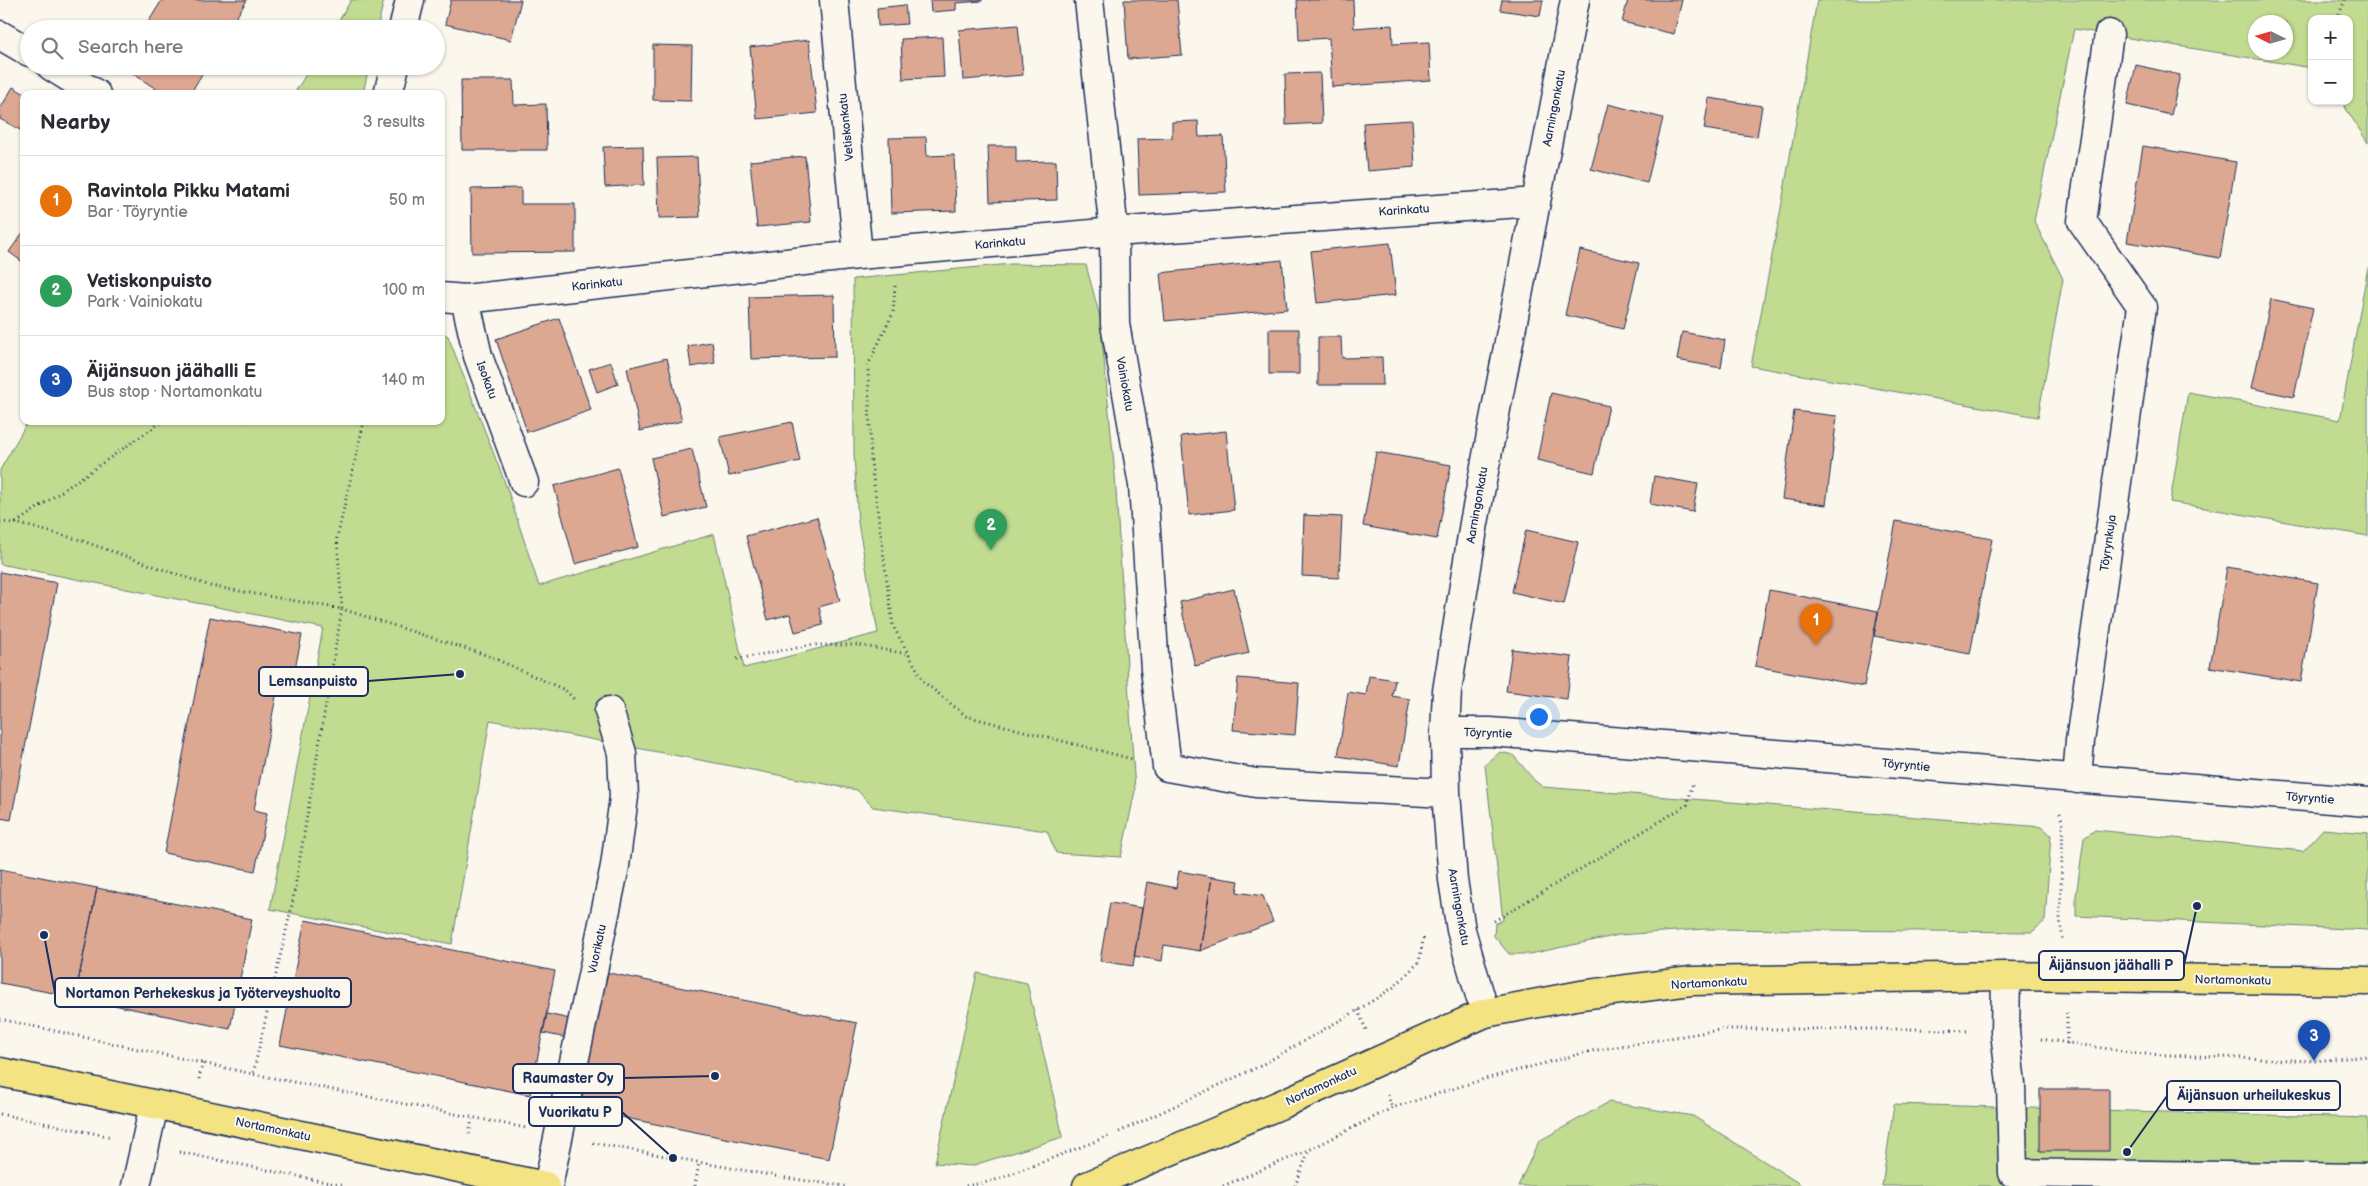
<!DOCTYPE html>
<meta charset="utf-8">
<style>
:root{--surface:#fff;--page:#f7f7f7;--text:#2b2b33;--muted:#7c7c81;--line:#e1e1e2;--accent:#1f6fb2}
body{margin:0;font-family:"Balsamiq Sans",sans-serif;background:var(--page);color:var(--text)}
.controls{position:absolute;right:15px;top:15px;display:grid;overflow:hidden;border-radius:10px;box-shadow:0 1px 4px #0004}
.controls button{width:45px;height:45px;display:grid;place-items:center;padding:0;border:0;border-bottom:1px solid var(--line);background:var(--surface);color:var(--text);font:25px sans-serif}
.compass{position:absolute;left:2248px;top:15px;width:45px;height:45px;border-radius:50%;background:var(--surface);box-shadow:0 1px 4px #0004;rotate:275deg}
.you{position:absolute;left:1538px;top:716px;width:18px;height:18px;margin:-12px;border:4px solid #fff;border-radius:50%;background:#1a73e8;box-shadow:0 0 0 8px #1a73e833}
.badge{display:grid;place-items:center;width:32px;height:32px;border-radius:50%;background:var(--accent);color:#fff;font-size:16px;font-weight:700}
.pin{position:absolute;translate:-50% -41px;filter:drop-shadow(0 1px 2px #0008)}
.pin::after{content:'';position:absolute;top:26px;width:18px;height:15px;background:inherit;clip-path:polygon(0 0,100% 0,50% 100%)}
.list{margin:0;padding:0;list-style:none}
h2{display:flex;justify-content:space-between;align-items:center;height:65px;margin:0;padding:0 20px;font-size:21px}
h2 small{font-size:16px;font-weight:400;color:var(--muted)}
.list li{display:grid;grid-template-columns:32px 1fr auto;gap:15px;align-items:center;box-sizing:border-box;height:90px;padding:0 20px;border-top:1px solid var(--line)}
.list b{display:block;font-size:19px;white-space:nowrap}
.list p{margin:0;font-size:16px;white-space:nowrap;color:var(--muted)}
.list em{font-size:16px;font-style:normal;color:var(--muted)}
.icon{flex:none;width:28px;height:28px;fill:none;stroke:currentColor;stroke-width:2;stroke-linecap:round;stroke-linejoin:round}
.map{position:relative;flex:none;width:2368px;height:1186px;overflow:hidden}
.search{position:absolute;background:var(--surface);box-shadow:0 1px 4px #0004;left:20px;top:20px;width:425px;height:55px;display:flex;align-items:center;gap:12px;box-sizing:border-box;padding:0 18px;border-radius:28px;color:var(--muted);font-size:19px}
.panel{position:absolute;background:var(--surface);box-shadow:0 1px 4px #0004;left:20px;top:90px;width:425px;height:335px;border-radius:10px}
.map>svg:first-child{display:block}
.green{fill:#c1db91;stroke:#6e8578;fill-rule:evenodd}
.building{fill:#dda892;stroke:#1b2f5e}
.lines{fill:none;stroke-linecap:round;stroke-linejoin:round}
.minor-casing{stroke:#1b2f5e;stroke-width:31}
.major-casing{stroke:#1b2f5e;stroke-width:31}
.path{stroke:#1b2f5e;stroke-width:3;stroke-dasharray:1 4;stroke-linecap:butt}
.minor{stroke:#fbf7ec;stroke-width:28}
.major{stroke:#f4e382;stroke-width:28}
.labels{text-anchor:middle;stroke-width:4;stroke-linejoin:round;paint-order:stroke}
.street-label{font-size:12px;fill:#1b2f5e;stroke:#fbf7ec}
.leader{fill:none;stroke:#1b2f5e;stroke-width:2}
.callout-dot{fill:#1b2f5e;stroke:#fbf7ec;stroke-width:2}
.callout{fill:#fbf7ec;stroke:#1b2f5e;stroke-width:2}
.callout-label{font-size:14px;text-anchor:middle;font-weight:bold;fill:#1b2f5e}
</style>
<div class="map">
<svg width="2368" height="1186" viewBox="0 0 2368 1186">
<rect width="100%" height="100%" fill="#fbf7ec"/>
<filter id="ink" filterUnits="userSpaceOnUse"><feTurbulence type="fractalNoise" baseFrequency=".02" numOctaves="2"/><feDisplacementMap in="SourceGraphic" scale="10" xChannelSelector="R" yChannelSelector="G"/><feConvolveMatrix kernelMatrix="1 2 1 2 8 2 1 2 1" color-interpolation-filters="sRGB"/></filter>
<g filter="url(#ink)">
<path class="green" d="M351,0H384L377,29H334Z
M1817,0H2368V143L2341,101H2349V19H2312V68L2074,29L2034,221L2063,279L2038,417L1751,366L1781,208ZM2256,22H2286V52H2256Z
M311,66H369L363,94H294Z
M1011,264L1086,265L1100,317L1115,475L1135,791L1121,857L1056,853L1047,831L873,807L857,790L490,720L452,944L270,909L323,628L0,564V470L28,421H441V332L448,336L507,488L539,586L714,534L744,668L878,633L858,523L854,454L853,279Z
M2368,267V536L2170,502L2188,392L2340,420Z
M1500,752L1513,755L1535,781L1543,787L2042,827L2051,835L2045,921L2032,932L1705,929L1619,935L1530,954H1509L1494,936L1495,924L1503,920L1485,765Z
M2323,829L2368,833V930L2076,916V896L2084,838L2095,830L2303,851Z
M977,973L1027,983L1063,1137L971,1166L935,1163Z
M1609,1102L1693,1116L1803,1186H1518L1539,1141Z
M1894,1104L2368,1118V1186H1882Z"/>
<path class="building" d="M162,0H247L229,29H144Z
M451,0H521L511,40L445,24Z
M930,0H982V1L956,3V10L931,12Z
M1124,0H1177L1182,55L1128,59Z
M1297,0H1353L1354,28L1392,25L1393,44L1429,42L1431,80L1332,87L1329,38L1299,40Z
M1502,0H1543L1540,16L1500,10Z
M1628,0H1682L1674,34L1622,22Z
M905,5L907,24L878,26L877,8Z
M1018,25L1023,75L963,80L959,30Z
M942,37L944,77L903,79L901,39Z
M809,40L817,113L757,119L750,47Z
M653,45L692,46L691,101L653,100Z
M2136,65L2180,75L2171,115L2127,105Z
M121,66H207L190,94H164Z
M1320,73L1322,123L1286,125L1285,74Z
M461,80H513L514,105L546,104L547,150H462Z
M13,87L25,94L24,132L0,119V109Z
M1709,98L1762,106L1757,137L1704,129Z
M1608,104L1663,118L1647,183L1591,169Z
M1412,120L1415,167L1367,171L1363,123Z
M1198,121L1199,137L1223,136L1226,192L1139,195L1137,139L1172,138V122Z
M926,137L927,156L954,155L956,211L891,213L889,138Z
M643,146L644,185L605,187L603,147Z
M988,146H1016V162L1056,161L1057,200L990,202Z
M2143,146L2236,162L2220,258L2127,242Z
M805,156L811,222L757,227L750,161Z
M697,157L700,217L659,218L657,158Z
M521,188V204H575V252L472,253L471,189Z
M24,231V263L9,252Z
M1390,243L1396,295L1317,303L1311,251Z
M1580,250L1639,263L1623,329L1565,315Z
M1282,260L1287,309L1165,321L1160,273Z
M834,295L835,357L751,359L749,297Z
M2271,299L2313,308L2294,397L2252,388Z
M559,318L591,410L527,432L496,339Z
M1269,329H1299V374H1269Z
M1682,332L1725,340L1721,368L1677,360Z
M1318,337H1341L1342,358L1382,357L1383,385H1318Z
M712,342L715,363L691,367L688,346Z
M667,358L682,421L640,431L627,368Z
M611,362L618,384L597,392L589,369Z
M1551,393L1609,406L1594,473L1537,460Z
M1794,411L1837,416L1826,505L1782,499Z
M792,422L800,461L729,476L720,437Z
M1226,431L1234,510L1189,515L1181,436Z
M692,449L706,507L664,517L651,458Z
M1376,452L1451,465L1437,539L1363,526Z
M618,468L638,547L575,564L554,486Z
M1654,476L1698,484L1693,512L1650,504Z
M1304,515L1342,517L1339,578L1302,576Z
M817,517L840,601L819,607L823,625L795,632L790,614L768,620L746,536Z
M1896,521L1992,539L1970,654L1874,636Z
M1526,530L1578,542L1564,604L1512,592Z
M2227,567L2318,583L2301,682L2210,667Z
M0,572L57,583L11,820L0,818Z
M1234,589L1249,653L1195,666L1180,602Z
M1769,590L1878,611L1864,686L1755,666Z
M210,617L302,635L290,693L277,691L254,810L267,813L255,871L164,853Z
M1512,649L1572,657L1567,699L1506,691Z
M1369,676L1395,680L1392,696L1410,699L1399,766L1338,756L1348,692L1366,695Z
M1238,678L1299,683L1295,735L1233,730Z
M0,869L97,888L75,997L0,983Z
M1179,871L1212,877L1200,951L1164,945L1162,961L1134,956L1147,882L1176,888Z
M1212,877L1239,881L1237,892L1263,896L1273,922L1200,951Z
M97,888L252,919L230,1029L75,997Z
M1110,903L1142,908L1133,966L1100,961Z
M305,920L555,971L530,1095L280,1045Z
M604,972L857,1023L829,1159L576,1108Z
M547,1014L593,1024L590,1043L543,1033Z
M2040,1089H2109V1151H2040Z"/>
<g class="lines">
<g class="minor-casing">
<path id="minor" d="M834,0L858,255
M1089,0L1114,232L1115,324L1143,485L1155,669L1167,767L1256,783L1446,793
M403,29L410,0
M0,35L29,52
M51,66L96,94
M388,94L395,66
M441,297L465,299L478,356L524,482
M465,299L858,255L1114,232L1536,202
M1445,732H1490L1703,748L2368,802
M2077,779L2080,741L2142,307L2082,221L2109,34
M2006,976L2005,1032L2011,1084L2013,1173L2368,1178
M1485,1013L1461,930L1453,880L1446,793L1445,732L1447,691L1474,523L1575,0
M136,1186L154,1105
M548,1186L615,866L624,797L622,753L609,711"/>
</g>
<g class="major-casing">
<path id="major" d="M0,1072L545,1186
M1087,1186L1282,1104L1485,1013L1581,995L1691,981L2006,976L2368,981"/>
</g>
<path class="path" d="M2337,19L2345,0
M895,286L893,313L868,365L871,462L893,626L924,682L966,716L1132,759
M364,421L337,538L342,609L489,656L565,690L576,701
M0,522L16,523L77,539L210,586L342,609L292,905L253,1074
M16,523L163,421
M737,659L812,645H858L908,654
M2060,813L2063,824L2060,919L2063,941
M1494,921L1687,805L1693,782
M1358,1010L1366,1030
M0,1019L253,1074L526,1128
M2041,1039L2144,1054L2314,1061L2368,1056
M2067,1044V1012
M199,1079L203,1062
M1388,1095L1392,1108
M0,1114L112,1137
M1119,1132L1260,1066L1358,1010L1394,987L1419,962L1424,935
M469,1134L472,1119
M593,1143L786,1178L845,1186
M179,1152L345,1186
M695,1186L699,1163
M966,1186L993,1181L1109,1136
M1223,1186L1309,1150L1392,1108L1481,1080L1591,1051L1725,1029H1915L1970,1031
M1295,1186L1309,1150"/>
<use href="#minor" class="minor"/>
<use href="#major" class="major"/>
</g>
</g>
<g class="labels">
<g class="street-label">
<text transform="translate(1554 108) rotate(-79)" y="4">Aarningonkatu</text>
<text transform="translate(846 127) rotate(-96)" y="4">Vetiskonkatu</text>
<text transform="translate(1404 210) rotate(-4)" y="4">Karinkatu</text>
<text transform="translate(1000 243) rotate(-5)" y="4">Karinkatu</text>
<text transform="translate(597 284) rotate(-6)" y="4">Karinkatu</text>
<text transform="translate(487 380) rotate(70)" y="4">Isokatu</text>
<text transform="translate(1125 384) rotate(80)" y="4">Vainiokatu</text>
<text transform="translate(1477 505) rotate(-80)" y="4">Aarningonkatu</text>
<text transform="translate(2108 543) rotate(-82)" y="4">Töyrynkuja</text>
<text transform="translate(1488 733) rotate(2)" y="4">Töyryntie</text>
<text transform="translate(1906 765) rotate(5)" y="4">Töyryntie</text>
<text transform="translate(2310 798) rotate(4)" y="4">Töyryntie</text>
<text transform="translate(1459 907) rotate(80)" y="4">Aarningonkatu</text>
<text transform="translate(597 949) rotate(-78)" y="4">Vuorikatu</text>
<text transform="translate(2233 980) rotate(1)" y="4">Nortamonkatu</text>
<text transform="translate(1709 983) rotate(-3)" y="4">Nortamonkatu</text>
<text transform="translate(1321 1086) rotate(-25)" y="4">Nortamonkatu</text>
<text transform="translate(273 1129) rotate(12)" y="4">Nortamonkatu</text>
</g>
</g>
<path class="leader" d="M460 674L368 681M2197 906L2184 965M44 935L55 993M715 1076L624 1078M2127 1152L2167 1096M673 1158L622 1112"/>
<g class="callout-dot">
<circle cx="460" cy="674" r="5"/>
<circle cx="2197" cy="906" r="5"/>
<circle cx="44" cy="935" r="5"/>
<circle cx="715" cy="1076" r="5"/>
<circle cx="2127" cy="1152" r="5"/>
<circle cx="673" cy="1158" r="5"/>
</g>
<g class="callout">
<rect x="259" y="667" width="109" height="29" rx="5"/>
<rect x="2039" y="951" width="145" height="29" rx="5"/>
<rect x="55" y="978" width="296" height="29" rx="5"/>
<rect x="513" y="1064" width="111" height="29" rx="5"/>
<rect x="2167" y="1081" width="173" height="29" rx="5"/>
<rect x="529" y="1097" width="93" height="29" rx="5"/>
</g>
<g class="callout-label">
<text x="313" y="686">Lemsanpuisto</text>
<text x="2111" y="970">Äijänsuon jäähalli P</text>
<text x="203" y="998">Nortamon Perhekeskus ja Työterveyshuolto</text>
<text x="568" y="1083">Raumaster Oy</text>
<text x="2254" y="1100">Äijänsuon urheilukeskus</text>
<text x="575" y="1117">Vuorikatu P</text>
</g>
</svg>
<div class="controls">
<button>+</button>
<button>−</button>
</div>
<svg class="compass" viewBox="-18 -18 36 36"><path d="M0-13l5 13h-10z" fill="#e53935"/><path d="M0 13l5-13h-10z" fill="#7c7c81"/></svg>
<div class="you"></div>
<div class="pin badge" style="left:1816px;top:645px;background:#e8710a">1</div>
<div class="pin badge" style="left:991px;top:550px;background:#2e9e5b">2</div>
<div class="pin badge" style="left:2314px;top:1061px;background:#1a4fb4">3</div>
<div class="search"><svg class="icon" aria-label="search" viewBox="0 0 24 24"><circle cx="10" cy="10" r="6"/><path d="M15 15l6 6"/></svg>Search here</div>
<section class="panel">
<h2>Nearby<small>3 results</small></h2>
<ul class="list">
<li><span class="badge" style="background:#e8710a">1</span><div><b>Ravintola Pikku Matami</b><p>Bar · Töyryntie</p></div><em>50 m</em></li>
<li><span class="badge" style="background:#2e9e5b">2</span><div><b>Vetiskonpuisto</b><p>Park · Vainiokatu</p></div><em>100 m</em></li>
<li><span class="badge" style="background:#1a4fb4">3</span><div><b>Äijänsuon jäähalli E</b><p>Bus stop · Nortamonkatu</p></div><em>140 m</em></li>
</ul>
</section>
</div>
